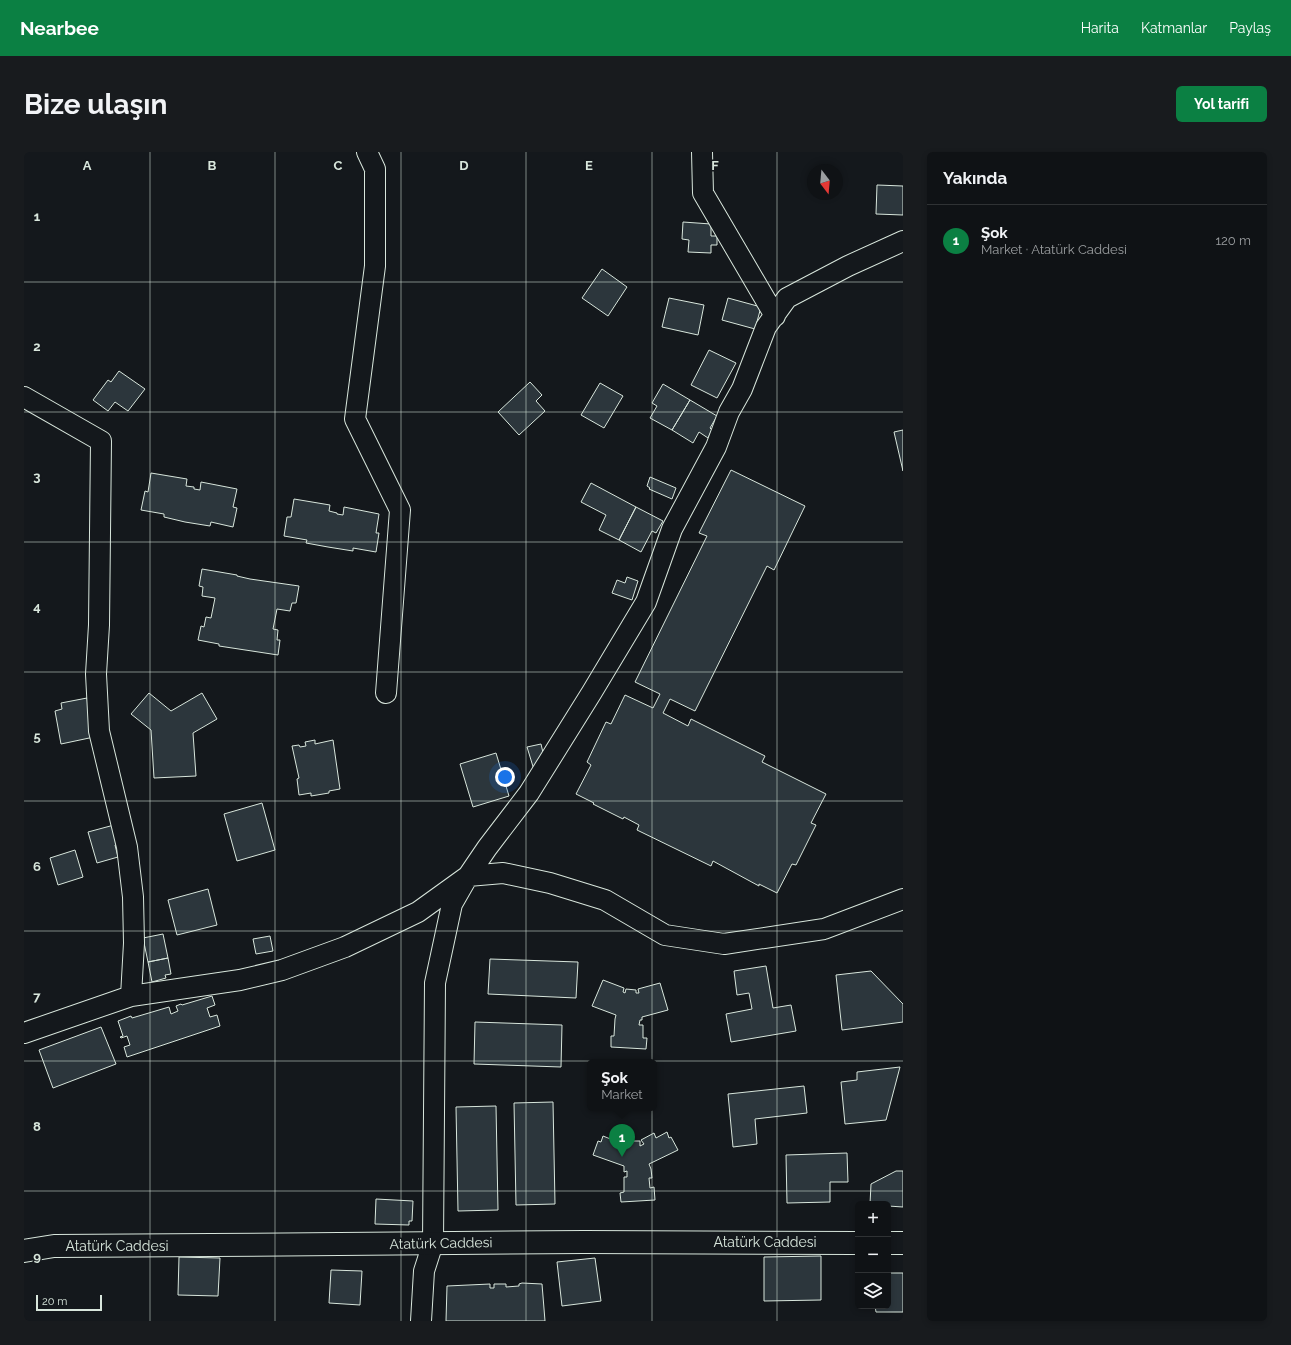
<!DOCTYPE html>
<html lang="tr">
<meta charset="utf-8">
<style>
:root{--surface:#0f1215;--page:#181b1e;--text:#f1f3f6;--muted:#9b9ea0;--line:#2f3234;--accent:#0b8043}
body{margin:0;font-family:Raleway,sans-serif;background:var(--page);color:var(--text)}
.controls{position:absolute;right:12px;bottom:12px;display:grid;overflow:hidden;border-radius:6px;box-shadow:0 2px 6px #0003}
.controls button{width:36px;height:36px;display:grid;place-items:center;padding:0;border:0;border-bottom:1px solid var(--line);background:var(--surface);color:var(--text);font:20px sans-serif}
.compass{position:absolute;left:783px;top:12px;width:36px;height:36px;border-radius:50%;background:var(--surface);box-shadow:0 2px 6px #0003;rotate:164deg}
.scale{position:absolute;left:12px;bottom:10px;width:66px;box-sizing:border-box;padding-left:4px;border:2px solid #d8e6dc;border-top:0;font-size:11px;line-height:14px;white-space:nowrap;color:#d8e6dc;-webkit-text-stroke:3px #14181c;paint-order:stroke}
.you{position:absolute;left:481px;top:625px;width:14px;height:14px;margin:-10px;border:3px solid #fff;border-radius:50%;background:#1a73e8;box-shadow:0 0 0 6px #1a73e833}
.badge{display:grid;place-items:center;width:26px;height:26px;border-radius:50%;background:var(--accent);color:#fff;font-size:13px;font-weight:700}
.pin{position:absolute;translate:-50% -33px;filter:drop-shadow(0 1px 2px #0008)}
.pin::after{content:'';position:absolute;top:21px;width:14px;height:12px;background:inherit;clip-path:polygon(0 0,100% 0,50% 100%)}
.popup{position:absolute;left:563px;top:907px;width:70px;height:52px;box-sizing:border-box;display:grid;place-content:center;border-radius:6px;background:var(--surface);filter:drop-shadow(0 1px 3px #0005);font-size:13px;white-space:nowrap;color:var(--muted)}
.popup b{font-size:15px;color:var(--text)}
.popup::after{content:'';position:absolute;left:50%;top:100%;margin-left:-8px;border:8px solid transparent;border-top-color:var(--surface)}
.list{margin:0;padding:0;list-style:none}
h2{display:flex;justify-content:space-between;align-items:center;height:52px;margin:0;padding:0 16px;font-size:17px}
h2 small{font-size:13px;font-weight:400;color:var(--muted)}
.list li{display:grid;grid-template-columns:26px 1fr auto;gap:12px;align-items:center;box-sizing:border-box;height:72px;padding:0 16px;border-top:1px solid var(--line)}
.list b{display:block;font-size:15px;white-space:nowrap}
.list p{margin:0;font-size:13px;white-space:nowrap;color:var(--muted)}
.list em{font-size:13px;font-style:normal;color:var(--muted)}
.icon{flex:none;width:22px;height:22px;fill:none;stroke:currentColor;stroke-width:2;stroke-linecap:round;stroke-linejoin:round}
.map{position:relative;flex:none;width:879px;height:1169px;overflow:hidden;border-radius:6px}
header{display:flex;align-items:center;gap:24px;box-sizing:border-box;height:56px;padding:0 20px;background:var(--accent);color:#fff}
header strong{font-size:19px}
nav{display:flex;gap:22px;margin-inline-start:auto;font-size:14px}
.intro{display:flex;align-items:center;justify-content:space-between;box-sizing:border-box;height:96px;padding:0 24px}
h1{margin:0;font-size:28px}
.button{padding:10px 18px;border-radius:6px;background:var(--accent);color:#fff;font-size:14px;font-weight:700}
main{display:flex;gap:24px;padding:0 24px}
aside{flex:1;background:var(--surface);border-radius:6px;box-shadow:0 2px 6px #0003}
.map>svg:first-child{display:block}
.building{fill:#2c363c;stroke:#d8e6dc}
.lines{fill:none;stroke-linecap:round;stroke-linejoin:round}
.street-casing{stroke:#d8e6dc;stroke-width:22}
.secondary-casing{stroke:#d8e6dc;stroke-width:24}
.street{stroke:#14181c;stroke-width:20}
.secondary{stroke:#14181c;stroke-width:22}
.grid{fill:none;stroke:#d8e6dc;stroke-width:1;stroke-opacity:0.55}
.labels{text-anchor:middle;stroke-width:3;stroke-linejoin:round;paint-order:stroke}
.street-label{font-size:14px;fill:#d8e6dc;stroke:#14181c}
.grid-label{font-size:13px;text-anchor:middle;font-weight:bold;fill:#d8e6dc;stroke:#14181c;stroke-width:3;stroke-linejoin:round;paint-order:stroke}
</style>
<header>
<strong>Nearbee</strong>
<nav><a>Harita</a><a>Katmanlar</a><a>Paylaş</a></nav>
</header>
<div class="intro"><h1>Bize ulaşın</h1><a class="button">Yol tarifi</a></div>
<main>
<div class="map">
<svg width="879" height="1169" viewBox="0 0 879 1169">
<rect width="100%" height="100%" fill="#14181c"/>
<path class="building" d="M853,33L879,34V63L852,62Z
M659,70L687,72V84H693V93H687V101L664,100L665,88L658,87Z
M578,117L603,135L584,164L558,146Z
M645,146L680,153L674,183L638,175Z
M704,146L737,155L731,177L698,168Z
M685,198L712,211L693,246L667,233Z
M95,219L121,237L104,259L91,250L84,259L69,248L84,228L87,230Z
M506,230L518,243L512,249L521,259L495,283L474,260Z
M576,231L599,244L580,276L557,263Z
M639,232L666,248L648,278L626,266L633,254L628,251Z
M666,248L693,264L686,276L688,278L684,286L675,280L669,291L648,278Z
M879,278V319L870,280Z
M707,318L781,354L750,418L743,414L671,559L646,547L639,561L664,574L667,567L741,604L738,610L802,642L787,671L792,673L772,713L768,712L753,741L735,732V734L689,709L687,714L613,678L615,673L600,665L599,667L569,652L570,651L552,642L567,613L563,610L582,570L587,572L601,543L629,556L636,542L611,530L683,384L675,381Z
M127,321L163,327L162,334L170,335V337L176,338L177,330L213,337L209,355L213,356L209,375L187,370L186,374L161,370L140,365V362L117,358L121,339L124,340Z
M626,325L652,336L648,347L625,337L626,336L623,334Z
M567,331L612,355L595,388L575,378L582,363L557,350Z
M270,347L306,353L305,359L313,361V362L319,363L320,355L355,362L352,381H355L352,400L329,396V399L304,395L282,391L283,388L260,384L263,365H267Z
M612,355L639,369L632,381L628,379L617,400L595,388Z
M178,417L213,423V424L226,427L275,434L272,451H268L266,459L253,457L249,477L254,478L253,488H256L254,503L195,494V492L174,488L177,474L180,475L182,465L187,466L191,446L178,444L179,435L175,434Z
M603,425L614,429L608,448L588,441L593,428L601,431Z
M125,541L147,559L178,541L193,567L169,581L172,624L130,626L127,578L107,562Z
M63,546L70,585L37,592L31,559L38,557L37,551Z
M291,588V592L309,588L316,637L305,639V641L287,644V641L275,643L273,627L275,626L268,594L275,593L276,595L282,594L281,590Z
M517,592L520,605L511,621L503,595Z
M472,601L485,644L449,655L436,612Z
M238,651L251,698L213,709L200,662Z
M90,673L95,692L91,693L94,705L73,711L64,680Z
M51,698L59,725L34,733L26,706Z
M184,737L193,773L153,783L144,748Z
M139,782L144,806L124,810L119,786Z
M246,784L249,799L232,802L229,787Z
M144,806L147,822L141,823L142,826L128,830L124,810Z
M466,807L554,810L552,846L464,842Z
M742,814L749,856L767,853L772,879L707,890L702,862L728,857L725,841L713,843L710,819Z
M847,819L879,852V870L818,878L812,823Z
M579,828L600,836L599,840L601,841L602,837L612,838V841H615L614,837L636,831L644,858L618,865V868H616L615,873H619V886H623L622,897L587,895V884H590L591,867L592,863L568,854Z
M188,844L191,853L183,856L186,865L193,863L196,874L103,905L100,895L106,893L103,884L97,886L96,885L99,884L94,869L107,864L108,866L145,855L147,862L154,859L152,854L157,852L158,853Z
M451,870L538,873L537,915L450,912Z
M77,875L92,912L29,936L15,898Z
M876,915L862,968L821,972L817,930L833,928V920Z
M780,934L783,961L731,967L733,992L709,995L704,942Z
M529,950L531,1052L492,1053L490,951Z
M472,954L474,1058L434,1059L432,955Z
M643,980L645,986L647,985L654,998L625,1012L627,1017L628,1026H625L626,1036L630,1035L631,1048L597,1050L596,1041L600,1040V1025H603V1019L600,1020V1014L569,1003L574,989L577,990L579,984L589,988L591,983L604,988L603,993L606,994V989H616V994L620,992L617,988L630,981L632,986Z
M823,1001L824,1030H806V1050L763,1051L762,1003Z
M872,1019H879V1055L864,1054V1052H846L847,1032Z
M352,1047L389,1049L388,1069H385V1073L351,1072Z
M797,1104V1148L740,1149V1105Z
M155,1105L196,1106L194,1144L154,1143Z
M571,1106L577,1149L538,1154L533,1110Z
M307,1118L338,1119L336,1153L305,1151Z
M864,1121H879V1160H852L851,1154H864Z
M498,1131L518,1132L521,1169H422L423,1134L466,1132V1136H470V1132H482V1135L495,1134V1132Z"/>
<g class="lines">
<g class="street-casing">
<path id="street" d="M343,0L351,17V114L331,267L376,358L362,541
M678,0L679,41L751,164
M0,245L77,289L75,473L72,522L75,579L103,695L109,745L110,791L107,844
M0,881L107,844L216,828L258,818L321,795L394,760L444,724L463,696L505,641L568,540L622,450L648,377L692,295L705,260L718,237L742,175L763,146L824,114L879,89
M397,1169L400,1119L409,1091L411,831L428,752L444,724L479,721L526,731L581,748L641,783L700,792L800,777L879,747"/>
</g>
<g class="secondary-casing">
<path id="secondary" d="M864,1091H879
M0,1099L30,1094L187,1093L560,1090L834,1091"/>
</g>
<use href="#street" class="street"/>
<use href="#secondary" class="secondary"/>
</g>
<path class="grid" d="M126,0V1169M251,0V1169M377,0V1169M502,0V1169M628,0V1169M753,0V1169M0,130H879M0,260H879M0,390H879M0,520H879M0,649H879M0,779H879M0,909H879M0,1039H879"/>
<g class="labels">
<g class="street-label">
<text x="741" y="1095">Atatürk Caddesi</text>
<text transform="translate(417 1091) rotate(-1)" y="5">Atatürk Caddesi</text>
<text x="93" y="1099">Atatürk Caddesi</text>
</g>
</g>
<g class="grid-label">
<text x="63" y="18">A</text>
<text x="188" y="18">B</text>
<text x="314" y="18">C</text>
<text x="440" y="18">D</text>
<text x="565" y="18">E</text>
<text x="691" y="18">F</text>
<text x="13" y="69">1</text>
<text x="13" y="199">2</text>
<text x="13" y="329">3</text>
<text x="13" y="459">4</text>
<text x="13" y="589">5</text>
<text x="13" y="719">6</text>
<text x="13" y="849">7</text>
<text x="13" y="979">8</text>
<text x="13" y="1109">9</text>
</g>
</svg>
<div class="controls">
<button>+</button>
<button>−</button>
<button><svg class="icon" aria-label="layers" viewBox="0 0 24 24"><path d="M12 4l9 5-9 5-9-5zM3 14l9 5 9-5"/></svg></button>
</div>
<svg class="compass" viewBox="-18 -18 36 36"><path d="M0-13l5 13h-10z" fill="#e53935"/><path d="M0 13l5-13h-10z" fill="#9b9ea0"/></svg>
<div class="scale">20 m</div>
<div class="you"></div>
<div class="pin badge" style="left:598px;top:1005px">1</div>
<div class="popup"><b>Şok</b>Market</div>
</div>
<aside>
<h2>Yakında<small></small></h2>
<ul class="list">
<li><span class="badge">1</span><div><b>Şok</b><p>Market · Atatürk Caddesi</p></div><em>120 m</em></li>
</ul>
</aside>
</main>
